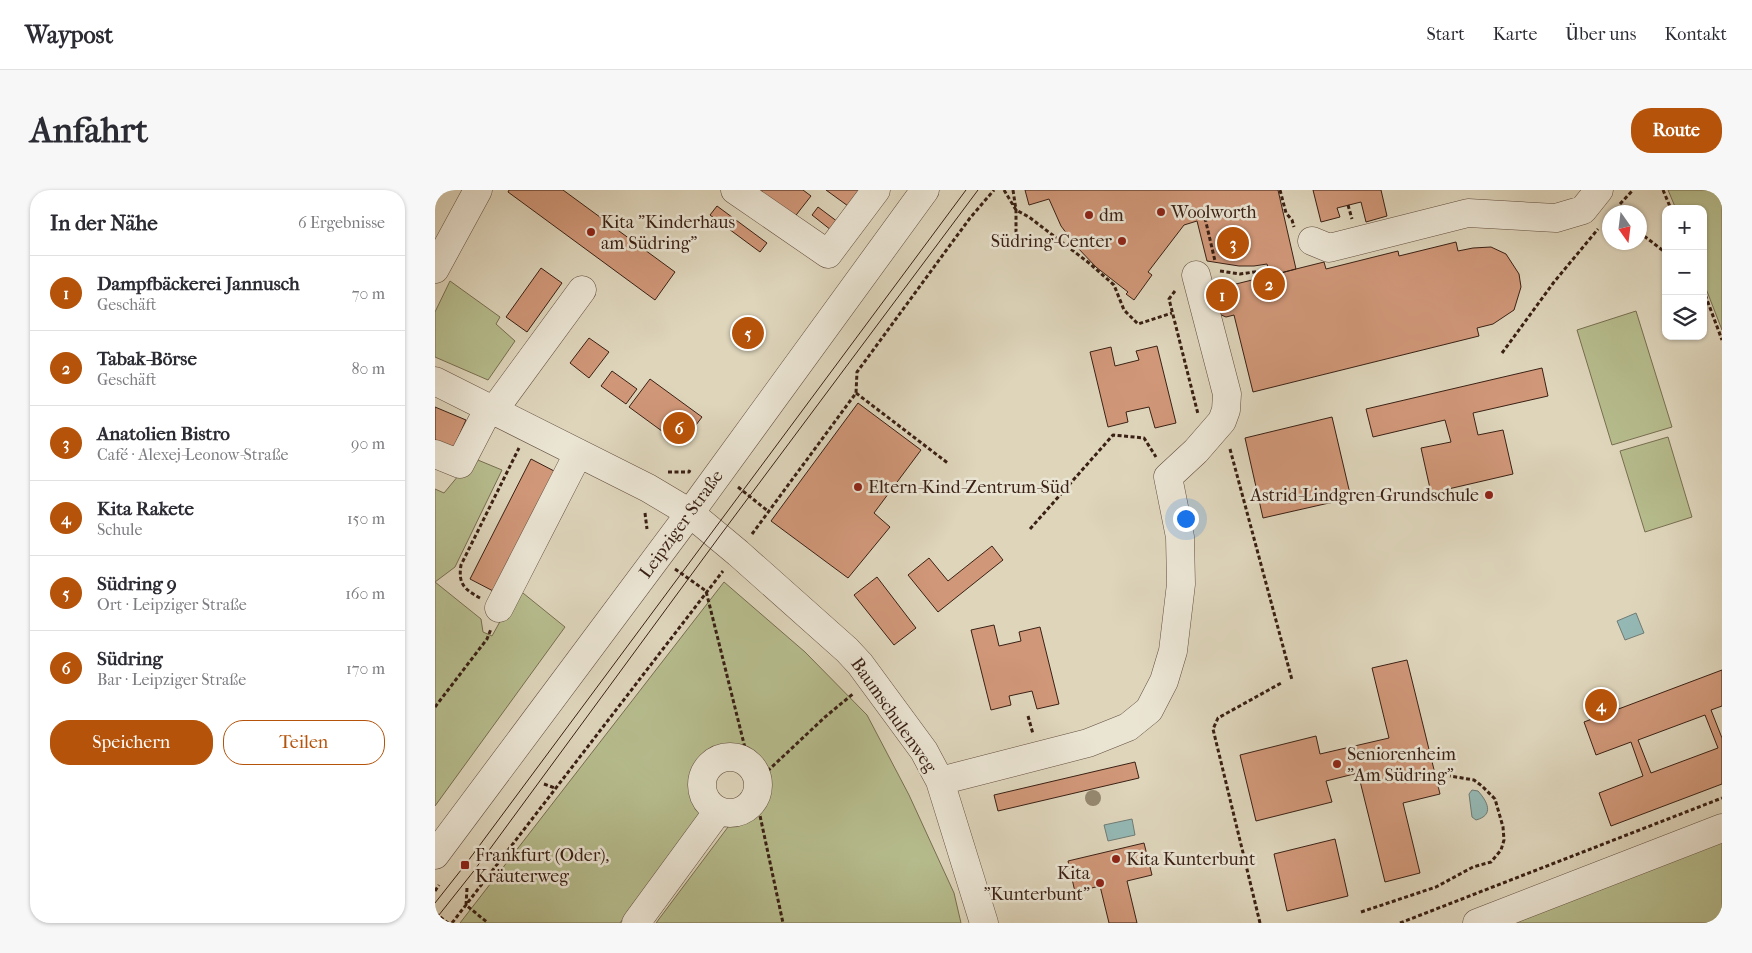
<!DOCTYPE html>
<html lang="de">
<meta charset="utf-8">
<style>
:root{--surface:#fff;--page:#f7f7f7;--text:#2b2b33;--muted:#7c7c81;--line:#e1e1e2;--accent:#b45309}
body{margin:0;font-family:"IM FELL French Canon",serif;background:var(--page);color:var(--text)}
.controls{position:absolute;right:15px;top:15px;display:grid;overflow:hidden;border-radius:10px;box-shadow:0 1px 4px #0004}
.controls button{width:45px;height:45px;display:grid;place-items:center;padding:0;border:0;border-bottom:1px solid var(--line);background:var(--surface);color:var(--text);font:25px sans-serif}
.compass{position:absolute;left:1167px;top:15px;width:45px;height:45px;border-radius:50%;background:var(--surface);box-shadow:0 1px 4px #0004;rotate:166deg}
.you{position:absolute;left:750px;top:328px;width:18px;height:18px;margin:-12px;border:4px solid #fff;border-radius:50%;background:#1a73e8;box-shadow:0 0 0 8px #1a73e833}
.badge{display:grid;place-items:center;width:32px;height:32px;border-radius:50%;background:var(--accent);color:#fff;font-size:16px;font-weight:700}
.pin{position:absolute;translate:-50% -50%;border:2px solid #fff;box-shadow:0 1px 5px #0006}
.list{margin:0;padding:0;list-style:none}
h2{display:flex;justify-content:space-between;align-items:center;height:65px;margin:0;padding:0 20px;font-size:21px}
h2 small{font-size:16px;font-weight:400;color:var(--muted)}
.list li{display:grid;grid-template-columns:32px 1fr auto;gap:15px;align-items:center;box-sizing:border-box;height:75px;padding:0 20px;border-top:1px solid var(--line)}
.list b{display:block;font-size:19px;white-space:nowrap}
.list p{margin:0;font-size:16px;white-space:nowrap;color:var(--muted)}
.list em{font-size:16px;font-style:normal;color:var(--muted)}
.actions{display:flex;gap:10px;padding:15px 20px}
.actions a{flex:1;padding:11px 0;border:1px solid var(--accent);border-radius:20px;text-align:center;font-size:18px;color:var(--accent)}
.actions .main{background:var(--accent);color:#fff}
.icon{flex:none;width:28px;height:28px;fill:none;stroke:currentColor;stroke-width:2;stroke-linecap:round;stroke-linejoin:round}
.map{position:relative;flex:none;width:1287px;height:733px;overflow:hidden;border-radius:20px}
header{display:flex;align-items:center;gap:30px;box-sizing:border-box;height:70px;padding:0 25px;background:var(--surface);border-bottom:1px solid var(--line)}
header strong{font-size:24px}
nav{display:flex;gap:28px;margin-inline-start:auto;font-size:18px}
.intro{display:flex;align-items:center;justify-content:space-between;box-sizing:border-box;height:120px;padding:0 30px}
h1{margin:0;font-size:35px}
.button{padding:12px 22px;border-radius:20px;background:var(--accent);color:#fff;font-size:18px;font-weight:700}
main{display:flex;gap:30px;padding:0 30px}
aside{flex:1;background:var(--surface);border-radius:20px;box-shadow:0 1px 4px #0004}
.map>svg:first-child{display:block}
.green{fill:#b6bc8d;stroke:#786e50}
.water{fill:#94b8b4;stroke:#707b74}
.building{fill:#d09778;stroke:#3a2014;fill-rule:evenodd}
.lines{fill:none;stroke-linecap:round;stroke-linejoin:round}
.minor-casing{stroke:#634d3e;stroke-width:29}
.path{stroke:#3a2014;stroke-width:3;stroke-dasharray:4 2.5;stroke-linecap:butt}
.minor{stroke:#eae4d3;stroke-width:28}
.tram{stroke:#3a2014;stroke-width:1}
.tree{fill:#958770}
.poi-dot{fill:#8f2418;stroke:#eae4d3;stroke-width:2}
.labels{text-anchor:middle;stroke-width:5;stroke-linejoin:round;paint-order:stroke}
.poi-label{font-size:18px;fill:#3a2014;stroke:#eae4d3;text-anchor:start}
.street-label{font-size:18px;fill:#3a2014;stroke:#eae4d3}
</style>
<header>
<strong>Waypost</strong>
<nav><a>Start</a><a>Karte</a><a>Über uns</a><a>Kontakt</a></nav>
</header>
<div class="intro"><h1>Anfahrt</h1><a class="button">Route</a></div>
<main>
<aside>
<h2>In der Nähe<small>6 Ergebnisse</small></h2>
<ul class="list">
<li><span class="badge">1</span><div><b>Dampfbäckerei Jannusch</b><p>Geschäft</p></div><em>70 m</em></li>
<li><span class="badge">2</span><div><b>Tabak-Börse</b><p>Geschäft</p></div><em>80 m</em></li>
<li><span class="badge">3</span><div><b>Anatolien Bistro</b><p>Café · Alexej-Leonow-Straße</p></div><em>90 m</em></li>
<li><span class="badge">4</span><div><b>Kita Rakete</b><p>Schule</p></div><em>150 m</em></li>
<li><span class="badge">5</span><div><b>Südring 9</b><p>Ort · Leipziger Straße</p></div><em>160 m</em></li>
<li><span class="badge">6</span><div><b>Südring</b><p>Bar · Leipziger Straße</p></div><em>170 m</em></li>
</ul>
<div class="actions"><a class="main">Speichern</a><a>Teilen</a></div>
</aside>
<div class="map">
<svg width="1287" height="733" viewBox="0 0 1287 733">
<rect width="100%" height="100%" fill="#ded5bb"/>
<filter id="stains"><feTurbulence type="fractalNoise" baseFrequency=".004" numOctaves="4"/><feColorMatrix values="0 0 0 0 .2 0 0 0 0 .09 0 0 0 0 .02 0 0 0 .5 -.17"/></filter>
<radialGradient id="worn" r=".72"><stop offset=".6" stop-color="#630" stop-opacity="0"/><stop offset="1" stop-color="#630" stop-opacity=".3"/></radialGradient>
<path class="green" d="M1233,0H1287V140L1268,91V19H1241Z
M15,91L65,127L61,134L80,151L53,190L0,167V122Z
M1201,121L1237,237L1177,255L1142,140Z
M1233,247L1257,327L1210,342L1185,261Z
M38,268L67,280L20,377L0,392V299L9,303Z
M0,392L46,429L48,442L57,446L83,399L130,437L0,616Z
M289,392L370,462L432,525L474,605L519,703L526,733H221L296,633L317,621L330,604L325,578L315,565L289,562L270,571L260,592V611L267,626L185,733H25Z
M1287,652V733H1075Z"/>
<path class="water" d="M1201,423L1209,443L1190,450L1182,431Z
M1037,600L1043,601C1052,611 1060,625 1041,630L1037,627L1034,604Z
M697,629L700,645L673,651L669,635Z"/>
<path class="building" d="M74,0H128L240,82L220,110L73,2Z
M322,0H368L376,6L358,29Z
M391,0H425L413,16Z
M590,0H843L861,79L835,86L832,74L819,76H804L772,71L762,31L749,35L713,82L717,85L699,110L691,104L693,102L661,77L641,56L626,36L614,9L594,15Z
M878,0H946L952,26L931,32L926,12L902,18L905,27L886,32Z
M282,16L332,53L325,62L275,25Z
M383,17L407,35L401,44L377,25Z
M1021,52L1023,61L1038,58L1056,57L1071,64L1084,84L1086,97L1079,120L1058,134L1042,138L1044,146L818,202L799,125L791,127L784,124L778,107L785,98L889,72L891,79L963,61L964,66Z
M106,78L127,93L92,142L71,127Z
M309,130L326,143L316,156L299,143Z
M154,148L174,162L154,188L135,173Z
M722,156L741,233L720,238L714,217L691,222L693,232L673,237L655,162L676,157L680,176L704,170L701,161Z
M1107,178L1113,206L1038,223L1043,245L1068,240L1078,284L996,303L986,258L1016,252L1010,230L938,247L931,219Z
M177,181L202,199L191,214L166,196Z
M215,189L267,227L246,255L194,217Z
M423,213L486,260L439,323L455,337L413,388L336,331Z
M0,217L31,230L19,257L0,250Z
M897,227L916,308L828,328L810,248Z
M96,269L121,282L60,402L35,389Z
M557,356L568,370L503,422L473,385L494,368L513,391Z
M442,387L481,438L459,455L419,405Z
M559,435L564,456L586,451L584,442L605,437L624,514L602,519L597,501L574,506L576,515L556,520L536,440Z
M972,470L1005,604L968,613L985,683L950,692L923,583L891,591L897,612L821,631L805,565L881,546L885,564L954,548L937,478Z
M1287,480V516L1276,520L1287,548V594L1176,636L1164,603L1208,586L1196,552L1161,565L1149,532ZM1270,525L1283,558L1216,583L1203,550Z
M700,572L704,588L563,621L559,605Z
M900,649L913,706L852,721L839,664Z
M709,653L717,685L692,691L702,733H674L665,696L640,702L633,671Z"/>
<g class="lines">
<g class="minor-casing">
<path id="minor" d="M300,0L393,64L441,0
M877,51L894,58L1033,23L1121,28L1148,20L1164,0
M0,79L43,0
M0,191L213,298L255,323L303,363L412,460L425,474L489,561L505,591L549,733
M59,220L147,100
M0,264L25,274L54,218
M64,418L143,264
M267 595a28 28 0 1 1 56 0a28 28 0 1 1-56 0Z
M505,591L653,553L693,537L714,520L729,491L738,461L746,394L745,347L733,287L761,261L787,231L791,220L792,204L761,85
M0,665L255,323L490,0
M201,733L283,621
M1042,733L1287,638"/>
</g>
<path class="path" d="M569,0L581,20L594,27L654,73L679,95L689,120L703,134L737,123
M578,0L581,20V59
M845,0L851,23L857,30L859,37
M1228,0L1236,19
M1185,14L1198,0
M913,15L917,29
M770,28L780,71
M1204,42L1231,63
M785,81L805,84L833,80
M1268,99L1287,150
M740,101L734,109L763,224
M1067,163L1119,92L1163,39
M421,203L514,274
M795,259L857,490
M233,282H254L255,280
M303,297L334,322
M210,323L212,339
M595,339L678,245L709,248L721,267
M317,344L421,203L422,182L535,28L559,0
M240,379L271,401L314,574
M45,408C29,399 23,394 26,375L84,258
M0,517L52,449L56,439
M593,526L598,544
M323,590L390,527L419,503
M109,594L120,598
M321,607L348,733
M32,698L31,715L53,733
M0,701L4,695
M926,722L1001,697L1038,677L1056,672L1066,660L1069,650L1068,637L1060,609L1047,596L1039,590L1015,586
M0,723L13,733
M17,733L288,381
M825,733L778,539L783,528L848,492
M965,733L1287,608"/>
<use href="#minor" class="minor"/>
<path class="tram" d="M0,713L30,675L531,0
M0,730L38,682L284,347L543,0"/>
</g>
<circle class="tree" cx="658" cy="608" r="8"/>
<g class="poi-dot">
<circle cx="726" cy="22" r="5"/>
<circle cx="654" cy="25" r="5"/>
<circle cx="156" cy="42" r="5"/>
<circle cx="687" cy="51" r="5"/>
<circle cx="423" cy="297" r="5"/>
<circle cx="1054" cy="305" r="5"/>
<circle cx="902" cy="574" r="5"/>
<circle cx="681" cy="669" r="5"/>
<rect x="25" y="670" width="10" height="10" rx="2.5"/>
<circle cx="665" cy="693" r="5"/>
</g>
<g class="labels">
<g class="poi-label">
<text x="736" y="28">Woolworth</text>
<text x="664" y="31">dm</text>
<text x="166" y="38">Kita "Kinderhaus<tspan x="166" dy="21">am Südring"</tspan></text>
<text x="677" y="57" text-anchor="end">Südring-Center</text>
<text x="433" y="303">Eltern-Kind-Zentrum-Süd</text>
<text x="1044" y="311" text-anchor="end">Astrid-Lindgren-Grundschule</text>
<text x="912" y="570">Seniorenheim<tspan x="912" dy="21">"Am Südring"</tspan></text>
<text x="40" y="671">Frankfurt (Oder),<tspan x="40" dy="21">Kräuterweg</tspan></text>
<text x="691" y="675">Kita Kunterbunt</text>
<text x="655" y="689" text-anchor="end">Kita<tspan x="655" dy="21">"Kunterbunt"</tspan></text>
</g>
<g class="street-label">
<text transform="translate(246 334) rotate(-54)" y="6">Leipziger Straße</text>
<text transform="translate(459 525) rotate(55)" y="6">Baumschulenweg</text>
</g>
</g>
<rect width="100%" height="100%" filter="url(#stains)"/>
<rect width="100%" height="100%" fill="url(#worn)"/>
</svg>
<div class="controls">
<button>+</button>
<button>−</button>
<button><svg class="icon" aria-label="layers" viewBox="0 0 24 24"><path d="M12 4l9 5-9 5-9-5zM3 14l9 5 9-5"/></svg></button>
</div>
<svg class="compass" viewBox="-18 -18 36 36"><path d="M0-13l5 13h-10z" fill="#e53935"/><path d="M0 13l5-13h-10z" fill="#7c7c81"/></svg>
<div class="you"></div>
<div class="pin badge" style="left:787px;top:105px">1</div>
<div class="pin badge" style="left:834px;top:94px">2</div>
<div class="pin badge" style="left:798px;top:53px">3</div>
<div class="pin badge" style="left:1166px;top:515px">4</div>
<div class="pin badge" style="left:313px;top:143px">5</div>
<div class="pin badge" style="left:244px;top:238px">6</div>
</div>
</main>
